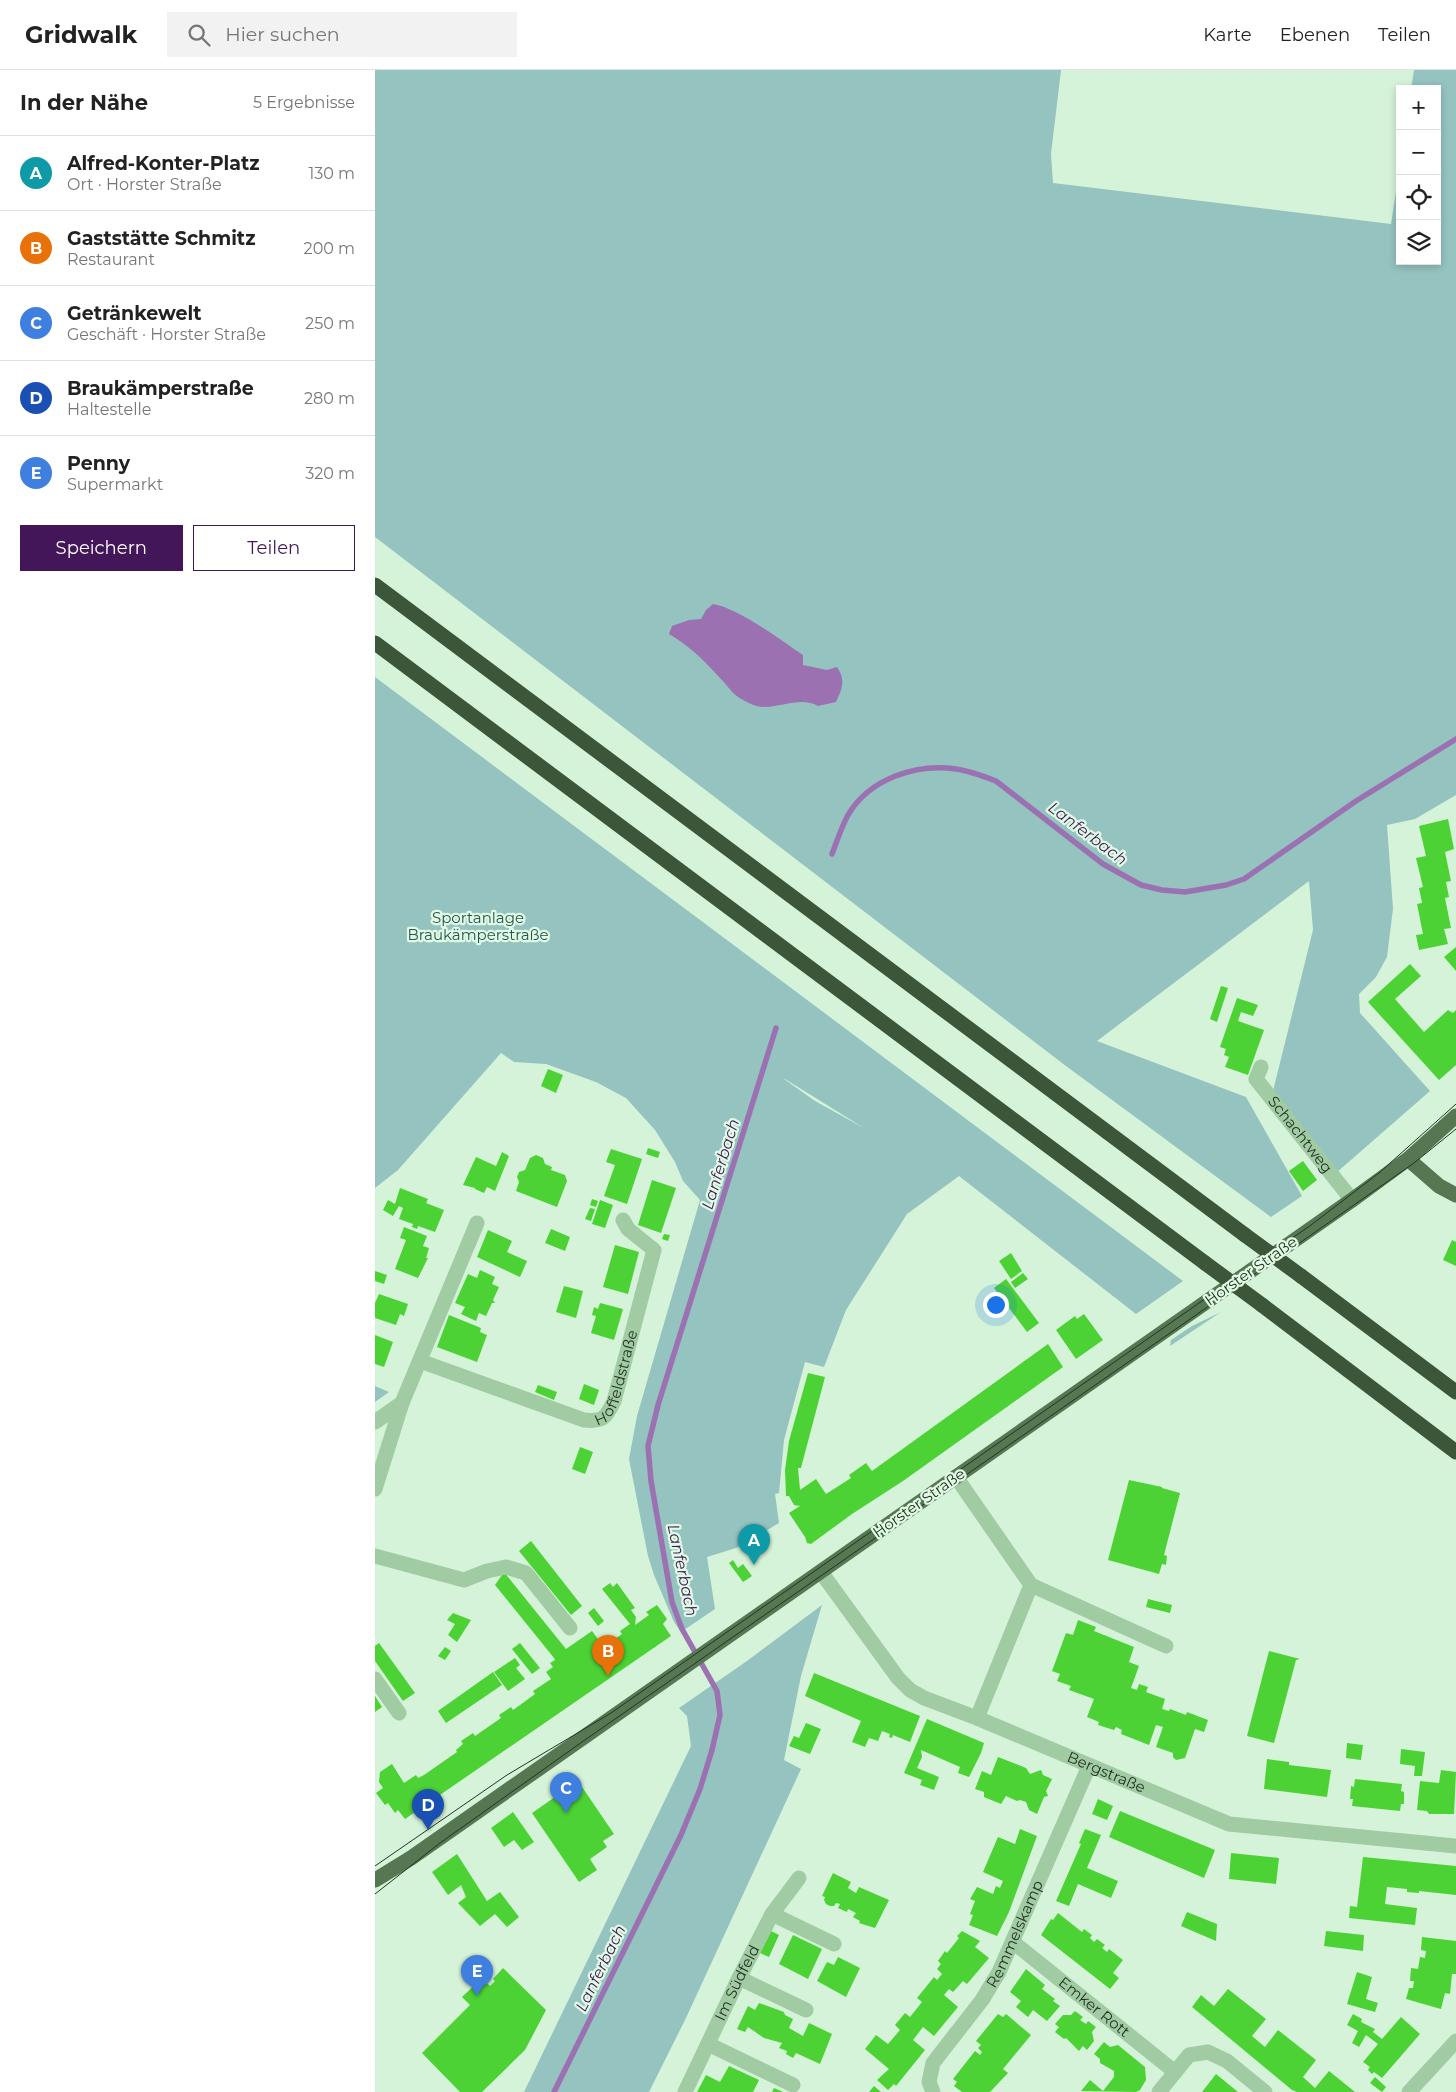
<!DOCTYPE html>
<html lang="de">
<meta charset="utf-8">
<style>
:root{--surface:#fff;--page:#f2f2f2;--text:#222;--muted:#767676;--line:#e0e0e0;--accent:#431659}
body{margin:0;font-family:Montserrat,sans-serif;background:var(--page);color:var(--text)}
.controls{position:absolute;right:15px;top:15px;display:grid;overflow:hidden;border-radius:0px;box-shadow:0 2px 8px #0003}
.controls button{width:45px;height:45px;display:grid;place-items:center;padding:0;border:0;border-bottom:1px solid var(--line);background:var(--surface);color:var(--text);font:25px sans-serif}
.you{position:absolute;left:620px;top:1234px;width:18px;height:18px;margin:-12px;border:4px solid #fff;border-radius:50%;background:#1a73e8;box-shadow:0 0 0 8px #1a73e833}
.badge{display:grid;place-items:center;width:32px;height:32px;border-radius:50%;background:var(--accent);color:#fff;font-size:16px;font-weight:700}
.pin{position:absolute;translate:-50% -41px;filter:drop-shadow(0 1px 2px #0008)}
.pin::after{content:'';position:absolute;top:26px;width:18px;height:15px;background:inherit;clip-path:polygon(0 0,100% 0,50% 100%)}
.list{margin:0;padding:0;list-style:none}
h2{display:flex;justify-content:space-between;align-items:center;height:65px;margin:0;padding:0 20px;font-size:21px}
h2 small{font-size:16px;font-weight:400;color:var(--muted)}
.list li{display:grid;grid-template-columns:32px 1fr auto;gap:15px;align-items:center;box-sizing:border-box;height:75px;padding:0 20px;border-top:1px solid var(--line)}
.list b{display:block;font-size:19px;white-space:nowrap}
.list p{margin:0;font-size:16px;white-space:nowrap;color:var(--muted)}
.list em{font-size:16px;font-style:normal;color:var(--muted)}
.actions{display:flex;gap:10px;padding:15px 20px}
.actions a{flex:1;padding:11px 0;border:1px solid var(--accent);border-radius:0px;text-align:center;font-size:18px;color:var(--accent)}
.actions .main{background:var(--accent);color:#fff}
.icon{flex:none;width:28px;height:28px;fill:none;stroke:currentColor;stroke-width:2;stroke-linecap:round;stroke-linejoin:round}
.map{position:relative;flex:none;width:1081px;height:2022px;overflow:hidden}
header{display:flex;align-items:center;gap:30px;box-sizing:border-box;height:70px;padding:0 25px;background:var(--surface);border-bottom:1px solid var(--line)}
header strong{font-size:24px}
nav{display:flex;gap:28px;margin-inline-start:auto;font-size:18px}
.search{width:350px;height:45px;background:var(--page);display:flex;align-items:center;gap:12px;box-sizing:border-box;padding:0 18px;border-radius:0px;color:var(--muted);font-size:19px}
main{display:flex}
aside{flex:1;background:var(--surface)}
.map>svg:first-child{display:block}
.green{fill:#94c3c0;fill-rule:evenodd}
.water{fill:#9b71b2}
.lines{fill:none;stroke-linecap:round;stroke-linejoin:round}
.stream{stroke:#9b71b2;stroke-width:5.5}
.building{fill:#4cd234}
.minor{stroke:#a0cba3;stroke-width:15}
.major{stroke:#557853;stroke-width:15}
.highway{stroke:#3c563a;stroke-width:15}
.tram{stroke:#253424;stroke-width:1}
.highway-bridge{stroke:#3c563a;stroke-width:15}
.labels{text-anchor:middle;stroke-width:4.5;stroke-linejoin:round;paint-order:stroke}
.park-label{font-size:15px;fill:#265553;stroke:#e1fae4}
.street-label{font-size:15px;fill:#253424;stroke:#e1fae4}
.water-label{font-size:16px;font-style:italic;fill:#431659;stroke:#e1fae4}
</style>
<header>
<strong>Gridwalk</strong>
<div class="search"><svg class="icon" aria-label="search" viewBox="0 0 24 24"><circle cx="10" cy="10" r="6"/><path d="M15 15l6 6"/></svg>Hier suchen</div>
<nav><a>Karte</a><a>Ebenen</a><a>Teilen</a></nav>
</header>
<main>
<aside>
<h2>In der Nähe<small>5 Ergebnisse</small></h2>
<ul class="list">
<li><span class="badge" style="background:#0f9aa8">A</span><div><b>Alfred-Konter-Platz</b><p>Ort · Horster Straße</p></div><em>130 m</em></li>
<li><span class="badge" style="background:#e8710a">B</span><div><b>Gaststätte Schmitz</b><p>Restaurant</p></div><em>200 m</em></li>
<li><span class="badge" style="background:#3f7fe0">C</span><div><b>Getränkewelt</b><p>Geschäft · Horster Straße</p></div><em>250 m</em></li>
<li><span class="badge" style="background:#1a4fb4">D</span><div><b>Braukämperstraße</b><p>Haltestelle</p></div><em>280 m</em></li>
<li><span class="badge" style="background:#3f7fe0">E</span><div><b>Penny</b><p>Supermarkt</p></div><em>320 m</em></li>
</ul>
<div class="actions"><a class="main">Speichern</a><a>Teilen</a></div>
</aside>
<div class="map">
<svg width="1081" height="2022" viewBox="0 0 1081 2022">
<rect width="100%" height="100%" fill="#d5f3d8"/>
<path class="green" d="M0,0H686L676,84L678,113L1016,154L1025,95V191H1062V19H1036L1039,0H1081V725L1040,749L1012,755L1018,839L1012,887L1001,907L984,924L985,943L1055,1021L961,1103L898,1021L938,860L934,811L722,971L871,1027L927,1126L896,1147L691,996L0,467Z
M0,607L808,1211L761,1244L584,1106L532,1144L471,1240L449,1297L430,1292L409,1370L404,1423L400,1424L404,1453L364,1477L332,1487L340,1539L306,1562L299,1552L279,1505L273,1486L254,1389L262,1346L325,1130L308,1111L300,1092L280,1060L251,1028L221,1012L171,994L139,992L126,983L23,1100L0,1118ZM409,1009H410L489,1058L440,1031Z
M846,1242L795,1276L796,1270L817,1256Z
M0,1316L14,1322L0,1332Z
M447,1535L426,1606L409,1690L426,1699L310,1950L274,2022H149L316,1676L312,1646L304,1638L372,1591Z"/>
<path class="water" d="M338,534C363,538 406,570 428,585V595L452,600L462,597C471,610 467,619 461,632L443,636C422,624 397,644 376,634C356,625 358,621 344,607C329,590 313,575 294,564L297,556L314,550L326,549L331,540Z"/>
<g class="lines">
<path class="stream" d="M457,784C462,771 466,758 473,745C494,709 541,693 581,699C595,701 608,706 621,711L728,794L766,815L787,820L810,822L851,815L869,809L981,731L1081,669
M179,2022L306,1765L325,1719L337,1680L345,1645L342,1621L307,1559L297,1532L276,1411L273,1376L283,1335L401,958"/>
</g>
<path class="building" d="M1073,749L1079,779L1070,782L1076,811L1071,812L1074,827L1070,828L1076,858L1069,859L1073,874L1044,880L1041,865L1048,864L1042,834L1047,833L1044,818L1048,817L1041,788L1051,786L1044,756Z
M1081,877V901L1069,887Z
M1035,894L1046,906L1020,929L1049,962L1073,940L1078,943L1081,940V995L1064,1010L993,932Z
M846,916L853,918L842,952L835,949Z
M862,928L883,935L878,946L866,942L863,951L889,960L873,1005L850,997L854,987L849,985L851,979L845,977Z
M173,999L188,1005L181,1023L166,1016Z
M273,1078L285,1082L283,1088L271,1084Z
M236,1079L267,1089L252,1134L229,1126L240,1095L231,1092Z
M127,1082L134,1086L120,1121L112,1117L109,1123L100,1119V1118L88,1115L101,1087L121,1096Z
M161,1085L168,1088L170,1094L177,1097L176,1100L190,1105L192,1111L182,1137L141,1121L144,1112L142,1107L144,1102L150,1100L155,1088Z
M928,1091L942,1110L928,1121L914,1101Z
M277,1110L301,1118L286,1163L263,1155Z
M25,1118L53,1129L51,1133L69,1140L60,1162L43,1156L42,1159L37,1157L38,1154L24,1149L28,1138L24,1136L18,1146L8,1140L13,1130L20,1134Z
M217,1129L223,1131L221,1137L215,1135Z
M225,1130L238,1135L230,1158L217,1154Z
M215,1138L220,1139L216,1151L210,1149Z
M29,1157L52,1166L48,1176L54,1178L51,1188H53L43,1208L20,1199L31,1170L25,1168Z
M176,1159L195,1167L190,1181L170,1173Z
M113,1160L137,1171L132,1182L152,1191L145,1207L102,1187Z
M289,1164L295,1165L293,1171L287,1169Z
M1077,1170L1081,1172V1196L1068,1190Z
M240,1175L264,1182L253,1224L228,1217Z
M636,1183L647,1201L636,1209L624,1191Z
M105,1200L120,1207L117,1214L124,1217L118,1230L120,1233H117L111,1246L104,1243L101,1251L86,1244L90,1237L80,1233L93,1204L102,1208Z
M0,1201L12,1205L9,1214L0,1211Z
M648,1203L653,1209L640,1218L636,1212Z
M631,1209L664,1253L652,1262L619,1218Z
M189,1216L208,1221L201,1248L181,1242Z
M4,1224L33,1234L29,1246L25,1244L21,1255L0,1248V1233Z
M225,1233L248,1239L239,1270L216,1263L221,1246L217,1245L219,1237L223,1239Z
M709,1244L728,1270L701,1289L681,1260L700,1246L702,1249Z
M74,1245L106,1258L105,1262L112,1265L102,1292L62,1277Z
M0,1265L18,1272L9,1297L0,1294Z
M673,1274L688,1297L528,1411L477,1444L436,1474L432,1473L430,1467L414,1443L425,1436L419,1435L414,1426H411L410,1400L414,1371L433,1303L450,1307L426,1398H423L425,1420L441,1409L451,1424L476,1408L474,1405L491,1393L497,1401Z
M209,1314L224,1320L219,1335L204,1329Z
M163,1315L182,1322L179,1330L160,1322Z
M205,1377L218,1382L210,1404L197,1399Z
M754,1410L787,1417V1418L805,1423L789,1485L792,1486L791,1495L787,1494L784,1504L733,1490Z
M156,1471L207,1536L196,1545L144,1481Z
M358,1490L363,1498L368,1494L377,1506L368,1512L354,1493Z
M129,1502L191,1579L217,1561L229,1577L247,1564L245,1561L255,1554L227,1519L235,1513L238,1517L242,1513L260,1538L256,1540L261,1547L260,1555L274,1545L271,1542L282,1535L292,1549L288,1554L296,1566L30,1749L23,1740L20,1743L13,1733L10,1735L1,1723L8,1718L4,1712L5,1702L17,1694L29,1713L41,1705L43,1708L49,1705L82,1682L81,1680L88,1674L86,1671L98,1663L100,1666L126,1648L124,1645L136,1637L138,1640L145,1635L160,1624L158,1621L176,1609L171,1602L178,1597L175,1593L180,1590L179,1588L120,1515Z
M773,1529L797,1535L795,1543L771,1537Z
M219,1538L229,1551L223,1556L213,1543Z
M78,1543L96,1550L82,1572L73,1565L80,1554L72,1550Z
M703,1550L721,1557L719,1561L759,1577L754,1592L764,1596L756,1618L762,1620L764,1614L773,1617L771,1622L790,1629L787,1639L794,1641L795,1639L811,1645L812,1642L833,1650L829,1662L820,1659L810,1688L801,1690L798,1687V1683L781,1677L788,1657L781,1655L774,1675L746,1664L747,1660L741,1657L739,1660L723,1655L724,1652L712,1647L719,1629L694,1620L696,1616L682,1611L685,1604L677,1601L691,1563L698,1565Z
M4,1573L40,1623L28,1631L0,1591V1576Z
M145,1573L165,1598L157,1604L137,1579Z
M70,1577L76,1581L70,1590L63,1586Z
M894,1581L925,1589L921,1590L899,1673L872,1666Z
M140,1588L145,1595L141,1598L150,1609L133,1621L119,1602Z
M118,1602L127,1615L71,1653L63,1641Z
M439,1603L545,1646L535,1672L518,1665L517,1668L514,1667L515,1664L507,1661L503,1671L494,1668L490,1677L477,1672L486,1651L430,1626Z
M0,1626L7,1637L0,1642Z
M552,1649L609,1673L606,1683L594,1707L583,1703L585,1697L546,1680L547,1687L542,1698L564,1707L559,1720L545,1715L547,1710L529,1703Z
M431,1653L446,1659L435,1684L414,1676L419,1666L424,1668Z
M972,1673L988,1675L986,1690L971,1688Z
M1026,1679L1050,1682L1047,1706H1039L1040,1696L1025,1694Z
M623,1687L651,1698L655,1704L666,1700L668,1705L677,1709L671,1721L673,1726L669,1727L662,1744L654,1740L651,1732L645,1730L642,1731L631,1726L626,1734L609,1727V1722L600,1719L607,1701L616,1705Z
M892,1689L914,1692V1695L956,1700L952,1727L889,1719Z
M1066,1700L1081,1702L1079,1744H1054L1052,1741L1042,1740L1045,1711L1064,1713Z
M980,1709L1027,1714L1026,1721L1029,1722V1734H1026L1025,1741L977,1736L978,1729H975L976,1716L979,1717Z
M203,1711L239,1764L228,1771L232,1777L215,1789L222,1800L204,1812L157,1743Z
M723,1729L738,1736L732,1750L717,1744Z
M745,1741L840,1780L829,1808L734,1767Z
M138,1742L159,1772L147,1780L139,1770L129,1777L116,1758Z
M645,1759L662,1766L634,1842L622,1866L594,1855L598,1845L595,1844L600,1831L595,1829L602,1817L618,1824L621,1816L625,1818L628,1811L608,1802L623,1767L640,1774Z
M710,1759L726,1765L712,1798L743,1811L736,1828L703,1814L694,1836L681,1831L706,1774L704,1773Z
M856,1783L904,1788L901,1814L854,1809Z
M82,1784L112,1831L125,1822L144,1847L132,1857L120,1844L105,1856L83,1833L91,1827L86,1815L73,1825L57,1802Z
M988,1787L1081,1796V1825L1044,1821V1823L1032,1822V1819L1012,1817L1010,1834L1042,1838L1040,1855L974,1848L975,1836L982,1837Z
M458,1803L476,1812L473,1818L481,1823L484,1817L514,1830L500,1858L484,1853L485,1851L478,1847L481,1843L473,1839L472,1842L463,1838L465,1834L461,1833L459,1836H455L451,1834L449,1830L450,1827L447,1826Z
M812,1842L842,1854L841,1871L806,1856Z
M683,1843L707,1862L709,1859L717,1865L715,1868L719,1872L722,1869L730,1875L727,1878L732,1882L734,1879L748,1890L738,1903L744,1908L735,1919L666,1865L676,1849L678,1850Z
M396,1861L404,1865L394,1887L385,1883Z
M587,1861L605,1871L600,1877L614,1888L592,1914L588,1911L578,1922L574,1919L569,1925L583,1937L559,1966L548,1957L538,1970L550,1980L521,2016L519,2014L513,2020L502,2010L514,1999L490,1979L501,1965L513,1974L525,1960L520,1955L530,1943L535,1947L547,1932L542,1928L559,1907L562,1910L567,1904L562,1899L566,1894L563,1891L570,1881L572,1883L584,1868L582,1866Z
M951,1861L989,1865L988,1881L949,1876Z
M418,1865L447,1879L433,1909L404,1894Z
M1047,1867L1081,1871V1904H1077L1075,1924L1070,1923L1066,1939L1031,1929L1034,1918H1038L1039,1911H1035L1036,1898L1043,1899L1045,1887L1050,1888L1051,1881L1046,1880Z
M463,1887L485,1898L471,1927L442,1911L452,1892L459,1895Z
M128,1898L171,1940L150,1980L107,2022H85L47,1983L95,1935L87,1927L104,1911H110L115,1916L120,1911L118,1909Z
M651,1899L670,1915L667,1919L680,1929L678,1931L685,1936L672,1951L658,1940L653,1947L641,1937L646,1931L635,1922Z
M982,1902L997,1907L991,1929L1003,1933L1000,1942L972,1934Z
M853,1919L891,1949L877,1966L890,1977L903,1960L941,1990L928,2007L940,2018L954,2001L980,2022H922L917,2020L817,1937L826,1925L839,1936Z
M384,1933L409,1942L410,1945L418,1949L414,1958L428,1966L434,1953L457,1964L445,1994L421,1983L418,1988L411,1984L412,1981L404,1978L407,1973L389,1968L373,1957L370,1962L362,1959L373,1936L380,1940Z
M700,1941L708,1947L705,1950L711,1954L713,1951L721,1957L717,1962L719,1971L712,1980L708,1976L704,1981L691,1968L689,1969L680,1962L684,1957L680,1954L688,1945H696Z
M623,1944L628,1947L631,1944L656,1965L628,1999L633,2003L615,2022H587L579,2016L582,2012L578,2009L600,1981L605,1985L607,1982L603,1978L606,1975L601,1971Z
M978,1944L987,1949L986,1952L1000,1959L998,1962L1007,1969L1026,1947L1045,1964L1007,2008L999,2002L997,2004L993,2000L995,1997L988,1992L1003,1974L991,1965L984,1977L977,1973L983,1961L972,1955Z
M729,1972L735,1977L743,1975L770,1997L771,2010L765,2020L761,2022L706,2021L715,2010L728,2021L739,2007V2001L725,1993V1989L719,1984Z
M354,1996L384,2010L378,2022H322L331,2005L345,2012Z
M841,2004L863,2022H827Z
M1000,2007L1011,2017L1007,2022L995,2013Z
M499,2016L506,2022H494Z
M399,2018L408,2022H397Z"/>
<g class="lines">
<g class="minor">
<path id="s1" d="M886,997L881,1009L977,1130"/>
<path id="s2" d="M45,1291L209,1350C228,1352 231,1348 239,1331L279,1180L253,1159L248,1150"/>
<path d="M0,1352L27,1333L102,1153"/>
<path d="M581,1407L656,1515L602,1648"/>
<path d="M0,1419L27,1333"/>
<path d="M0,1486L89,1510L112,1501L131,1497L151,1503L195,1558"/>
<path id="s3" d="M446,1502L523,1608L535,1620L549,1628L602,1648L854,1754L1081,1776"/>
<path d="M656,1515L791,1576"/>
<path d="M0,1609L24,1643"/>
<path d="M397,1844L459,1874"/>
<path id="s4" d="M638,1872L800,2002"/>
<path d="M364,1908L431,1940"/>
<path d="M333,1974L418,2015"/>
<path id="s5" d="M310,2022L364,1908L397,1844L424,1808"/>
<path id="s6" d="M558,2022L554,2012L558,1993L607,1930L624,1902L714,1696"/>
<path d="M784,2022L814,1985L833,1982L852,1991L890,2022"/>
<path d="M1034,2022L1081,1971"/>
</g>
<path class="major" d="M1033,1089L1064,1116L1081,1125
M0,1810L36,1788L977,1130L1033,1089L1081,1046"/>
<path class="highway" d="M0,515L870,1165
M0,573L830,1193
M926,1206L1081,1322
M887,1235L1081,1382"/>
<path class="tram" d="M0,1796L132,1705L236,1643L936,1155L1004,1103L1081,1034
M0,1824L65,1773L207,1672L936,1165L1039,1093L1081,1059"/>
<path class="highway-bridge" d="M870,1165L926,1206
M830,1193L887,1235"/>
</g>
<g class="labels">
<g class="park-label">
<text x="103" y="853">Sportanlage<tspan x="103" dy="17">Braukämperstraße</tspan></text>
</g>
<g class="street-label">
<text dy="5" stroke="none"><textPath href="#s1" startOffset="84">Schachtweg</textPath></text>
<text transform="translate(876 1201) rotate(-35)" y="5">Horster Straße</text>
<text dy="5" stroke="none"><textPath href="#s2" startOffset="236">Hoffeldstraße</textPath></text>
<text transform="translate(544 1433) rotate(-35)" y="5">Horster Straße</text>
<text dy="5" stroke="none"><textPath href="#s3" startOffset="361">Bergstraße</textPath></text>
<text dy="5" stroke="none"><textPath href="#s6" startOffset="184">Remmelskamp</textPath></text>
<text dy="5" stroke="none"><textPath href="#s5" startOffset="121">Im Südfeld</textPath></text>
<text dy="5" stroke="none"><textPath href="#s4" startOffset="104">Emker Rott</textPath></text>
</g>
<g class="water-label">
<text transform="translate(713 763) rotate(37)" y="6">Lanferbach</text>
<text transform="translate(345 1094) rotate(-73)" y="6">Lanferbach</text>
<text transform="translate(308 1500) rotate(78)" y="6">Lanferbach</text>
<text transform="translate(225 1898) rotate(-64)" y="6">Lanferbach</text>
</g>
</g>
</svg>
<div class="controls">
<button>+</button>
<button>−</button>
<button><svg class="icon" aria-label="locate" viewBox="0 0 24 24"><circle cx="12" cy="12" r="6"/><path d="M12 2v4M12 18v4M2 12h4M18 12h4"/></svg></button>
<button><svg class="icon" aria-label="layers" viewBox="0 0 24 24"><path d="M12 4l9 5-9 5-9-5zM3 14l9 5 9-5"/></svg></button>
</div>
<div class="you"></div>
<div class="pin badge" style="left:379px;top:1495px;background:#0f9aa8">A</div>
<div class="pin badge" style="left:233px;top:1606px;background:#e8710a">B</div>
<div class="pin badge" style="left:191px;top:1743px;background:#3f7fe0">C</div>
<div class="pin badge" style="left:53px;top:1760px;background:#1a4fb4">D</div>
<div class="pin badge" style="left:102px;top:1926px;background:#3f7fe0">E</div>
</div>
</main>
